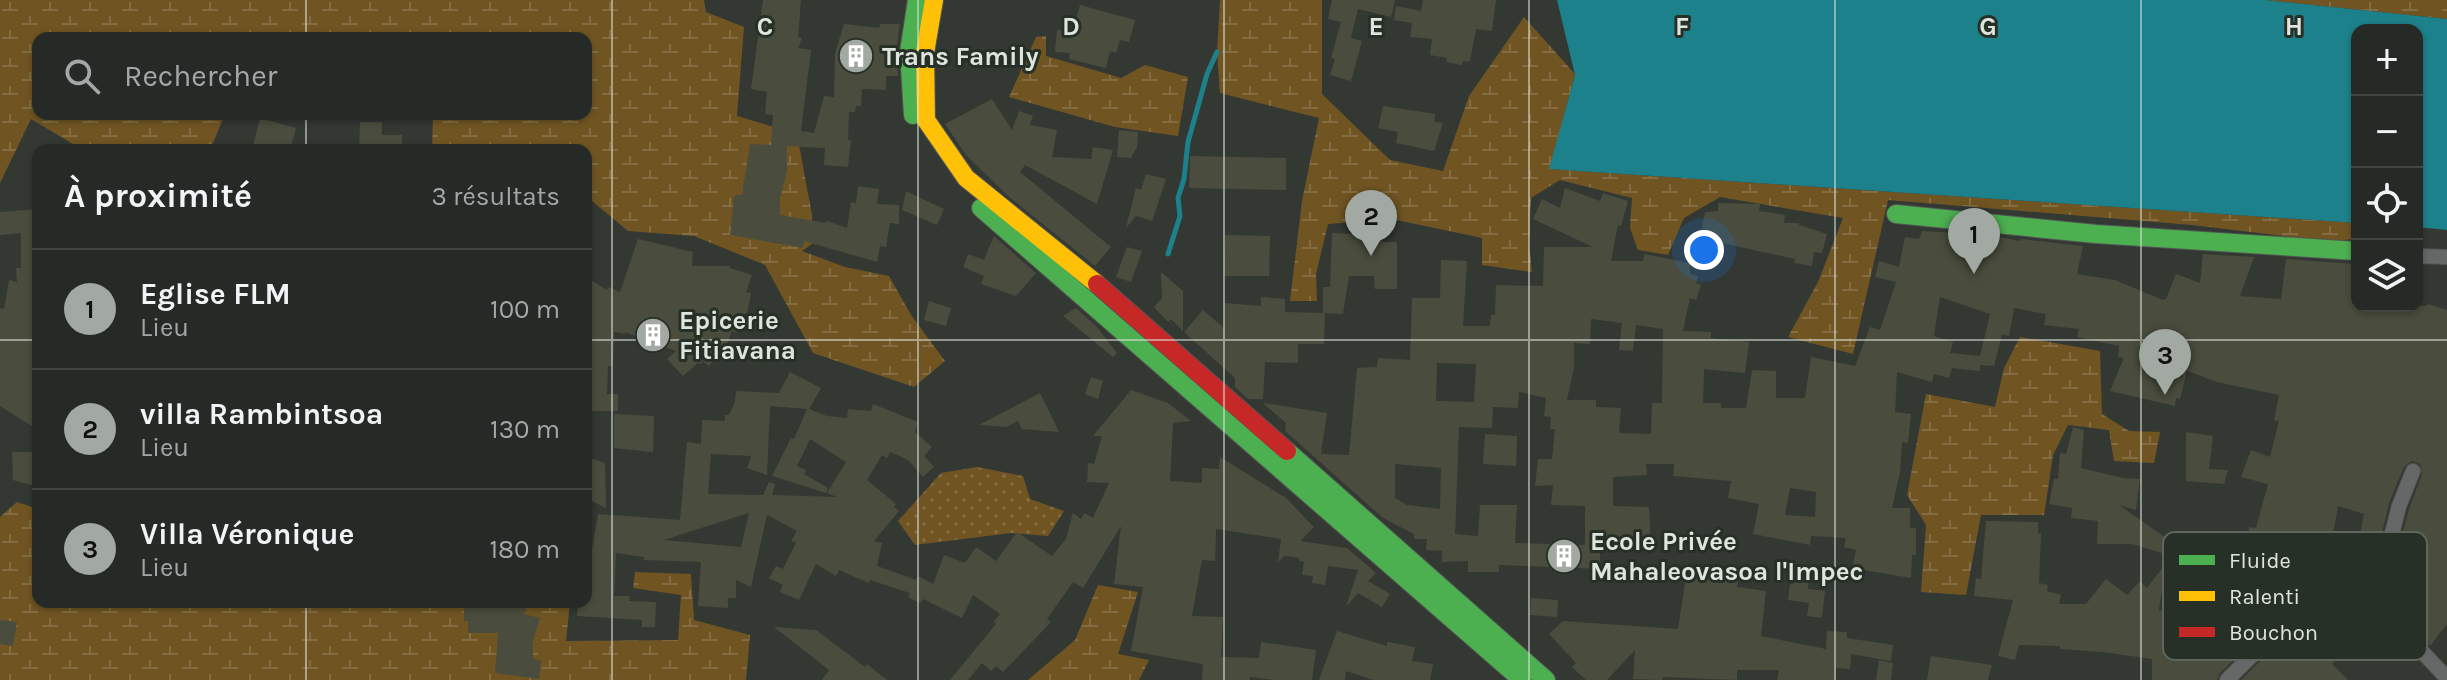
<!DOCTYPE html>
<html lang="fr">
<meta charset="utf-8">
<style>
:root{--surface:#262a26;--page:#323632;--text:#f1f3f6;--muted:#a4a7a7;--line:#424643;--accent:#a2a8a2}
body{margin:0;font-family:Karla,sans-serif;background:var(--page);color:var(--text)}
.controls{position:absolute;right:24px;top:24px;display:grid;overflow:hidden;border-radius:16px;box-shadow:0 2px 6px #0004}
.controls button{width:72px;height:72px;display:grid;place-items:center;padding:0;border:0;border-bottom:2px solid var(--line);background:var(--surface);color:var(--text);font:40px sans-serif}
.you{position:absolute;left:1704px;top:250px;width:28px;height:28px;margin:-20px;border:6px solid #fff;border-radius:50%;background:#1a73e8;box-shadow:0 0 0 12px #1a73e833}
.badge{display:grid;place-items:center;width:52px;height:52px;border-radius:50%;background:var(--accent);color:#111;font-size:26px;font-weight:700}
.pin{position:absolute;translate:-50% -66px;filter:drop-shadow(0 2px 4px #0008)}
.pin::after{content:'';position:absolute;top:42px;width:28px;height:24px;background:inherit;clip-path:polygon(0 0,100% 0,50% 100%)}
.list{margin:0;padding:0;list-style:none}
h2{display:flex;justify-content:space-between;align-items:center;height:104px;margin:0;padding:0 32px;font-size:34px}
h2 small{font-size:26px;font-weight:400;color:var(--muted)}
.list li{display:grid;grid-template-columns:52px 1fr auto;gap:24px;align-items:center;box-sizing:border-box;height:120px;padding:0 32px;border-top:2px solid var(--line)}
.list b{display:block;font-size:30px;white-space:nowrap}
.list p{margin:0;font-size:26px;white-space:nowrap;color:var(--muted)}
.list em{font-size:26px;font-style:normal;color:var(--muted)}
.icon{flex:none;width:44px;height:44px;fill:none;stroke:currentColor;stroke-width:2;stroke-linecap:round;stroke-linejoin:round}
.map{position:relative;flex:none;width:2447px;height:680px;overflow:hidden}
.search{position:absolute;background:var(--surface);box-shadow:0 2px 6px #0004;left:32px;top:32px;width:560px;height:88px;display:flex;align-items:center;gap:20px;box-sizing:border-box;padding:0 28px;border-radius:16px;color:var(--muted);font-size:30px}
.panel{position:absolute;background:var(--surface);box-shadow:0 2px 6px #0004;left:32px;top:144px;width:560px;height:464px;border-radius:16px}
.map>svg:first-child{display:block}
.green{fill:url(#green-dots)}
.wetland{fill:url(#wetland-marsh)}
.water{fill:#1d818b}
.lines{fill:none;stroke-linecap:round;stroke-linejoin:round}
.stream{stroke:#1d818b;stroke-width:5}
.building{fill:#4a4d3d;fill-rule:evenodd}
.street-casing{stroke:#535653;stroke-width:16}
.fast-casing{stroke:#535653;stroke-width:20}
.slow-casing{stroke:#535653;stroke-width:20}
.jam-casing{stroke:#535653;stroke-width:20}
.street{stroke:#666867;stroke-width:14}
.fast{stroke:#4caf50;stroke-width:18}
.slow{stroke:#ffc107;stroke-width:18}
.jam{stroke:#c62828;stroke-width:18}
.grid{fill:none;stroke:#dee4de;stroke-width:2;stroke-opacity:0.55}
.labels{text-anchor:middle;stroke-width:6;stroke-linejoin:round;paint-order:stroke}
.poi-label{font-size:26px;font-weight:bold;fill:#dee4de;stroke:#273026;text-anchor:start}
.key{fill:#273026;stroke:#5e665d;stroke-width:2}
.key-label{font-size:22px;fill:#dee4de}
.grid-label{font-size:26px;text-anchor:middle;font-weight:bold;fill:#dee4de;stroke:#273026;stroke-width:6;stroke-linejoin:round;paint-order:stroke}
</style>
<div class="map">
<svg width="2447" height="680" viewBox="0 0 2447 680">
<defs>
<pattern id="green-dots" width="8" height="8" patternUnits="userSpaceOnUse" patternTransform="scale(2)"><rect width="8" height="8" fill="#705523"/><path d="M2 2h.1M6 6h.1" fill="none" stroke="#846d42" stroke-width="1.8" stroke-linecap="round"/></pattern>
<pattern id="wetland-marsh" width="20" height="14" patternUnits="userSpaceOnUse" patternTransform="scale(2)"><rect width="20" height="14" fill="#705523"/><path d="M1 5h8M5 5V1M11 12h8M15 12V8" fill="none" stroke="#846d42"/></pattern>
</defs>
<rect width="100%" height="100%" fill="#333833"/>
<path class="green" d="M977,467L1023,476L1030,499L1064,511L1048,536L1011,533L915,545L898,521L941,473Z"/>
<path class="wetland" d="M0,0H704L706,12L744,27L737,116L797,134L812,215V244L802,251L845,267L889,276L911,315L945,361L914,387L813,353L765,265L694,236L628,231L586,196V150H432L433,116L409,114H586V38H38V114H225L210,150H83L31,119L0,183Z
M1220,0H1322V94L1390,160L1443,171L1469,96L1524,17L1575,74L1550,169L2357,223V238L2335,242L2192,225L1888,200L1853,354L1788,337L1818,282L1843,218L1720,197L1684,218L1668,255L1638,250L1630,228L1632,198L1560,180L1531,198L1529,244L1532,272L1482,265V238L1392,219L1328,224L1316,274L1317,301H1290L1302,201L1319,118L1220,93L1217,52Z
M2265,0H2447V19Z
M1046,36V56L1121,78L1145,65L1188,77L1178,136L1115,127L1009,97L1036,37Z
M2020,337L2100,351L2102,414L2129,431L2160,432L2154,463L2114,461L2109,430L2068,425L2053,455L2044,515H1981L1966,595L1921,592L1926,525L1907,495L1926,394L1995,407L2004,368Z
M17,502L38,509V602H570L566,641L678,640L681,595L633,588L635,572L691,574L694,620L750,635L746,680H0V517Z
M1098,585L1138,592L1118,654L1149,660L1139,680H1028L1075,640Z"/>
<path class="water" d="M1557,0H2265L2447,19V230L2417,227V30H2357V223L1549,169L1575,75Z"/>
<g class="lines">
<path class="stream" d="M1168,254L1180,216L1178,198L1184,179L1188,142L1207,74L1217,52"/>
</g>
<path class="building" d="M763,0H801L798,37L802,38L798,48L811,50L801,131L814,133L824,96L834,97L835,53L844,24L879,28L880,24H900L896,50L898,76H886V90L862,89L861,106H856L855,112H849L848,140L851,141L848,167L824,165L825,148L787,146V171L780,198V215L826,223L827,221L847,228L851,202L856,203L858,186L879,189L877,204L899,205V224L890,223L886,247L880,246L877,262L804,241L803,248L730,235L734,195H742L750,144L771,145L773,115L765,114L767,92L751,89Z
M1332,0H1395L1391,17L1358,9L1351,38L1362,41L1351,81L1330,75L1335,59L1331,58L1341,22L1328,19Z
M1423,0H1496L1492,31L1476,29L1470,62L1463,61L1462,65L1446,62L1447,58L1430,55L1432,39L1410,37L1412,23L1394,20L1396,6L1421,11Z
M1080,5L1135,20L1129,42L1120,40L1116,53L1110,51L1106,68L1069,59L1070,53L1055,52L1057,30L1073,31Z
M992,99L1012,130L1019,111L1033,116L1030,125L1057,130L1052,157L1091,159L1093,147L1113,150L1097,204L1025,165L1020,172L1111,247L1095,266L1008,196L966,155L945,124Z
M1383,106L1435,114L1434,122L1443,123L1434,151L1396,143L1398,132L1378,128Z
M260,118L296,128L290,150H252Z
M360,122H382V135H402V150H359Z
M1119,130L1138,132L1137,147L1131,158L1117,157Z
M1190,156L1286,158V190L1189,188Z
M1146,174L1166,179L1152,221L1136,216L1126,228L1136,188L1141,190Z
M1565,188L1600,201L1603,193L1628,201L1621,226L1618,225L1611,261H1643L1644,254L1690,263V274L1698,276L1696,283L1701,285L1696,300L1690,298L1683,331L1711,332V338L1749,342L1745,373L1704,369L1703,403H1721V408H1746L1752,370L1776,371V398H1805L1811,357L1855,366L1870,327L1880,330L1896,282L1875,277L1879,261L1899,267L1905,237L1919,239L1922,231L1991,235L2020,241L2021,239L2083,246L2077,274L2115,280L2163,300L2166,299L2176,274L2200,283L2203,254L2254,257L2240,296L2281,299L2286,259L2355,264L2352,303L2357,306H2427L2428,304L2447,310V624L2430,646L2384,597L2396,584L2402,536L2409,509L2422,474L2420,464L2412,461L2404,467L2389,503L2382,533L2377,577L2370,583L2359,571L2373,553L2357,550L2364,514L2338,506L2331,545L2299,539V559H2276L2306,588L2274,620L2267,613L2241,632L2251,643L2220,673L2217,680H2152V659L2103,652L2060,649V646L2019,645L2015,660L1998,656L2013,600L1974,596L1976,578L1981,579L1986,521L2038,522V533L2041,534L2039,583L2048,585L2047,591L2061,595L2059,604H2086L2106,579L2127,595L2140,581L2147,588L2166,563L2159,610L2172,613L2185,570L2193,558L2215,573L2223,564L2236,575L2249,559L2247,542L2249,527L2256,528L2268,484L2241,477L2251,450L2270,457L2279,421L2274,420L2279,395L2217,382L2187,371L2180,399L2176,398L2175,406L2110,391L2124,358L2118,357L2119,346L2077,337L2079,329L2044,325L2046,314L2014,308L2009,336L2002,334L1994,366L1980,365V371L1952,368L1949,378L1934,374L1932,382L1897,372L1895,412L1911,414L1908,443L1902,442L1900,472L1892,508H1910V528H1916V555H1912L1911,578L1852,568L1856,550L1844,547L1846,538L1811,536L1810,545L1753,534L1759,504L1728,498L1731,481L1673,476L1674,464H1646L1647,475L1613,477V506L1649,507L1651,548L1600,547V569L1499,565V572H1468V561L1442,562V551L1426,550L1427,539H1414V534L1383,518L1285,431L1286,423L1263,403L1327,413L1321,454L1349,455L1357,368L1377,367L1378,358L1410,360L1412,298H1440L1441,260L1467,261L1463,326H1490L1491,315H1495L1496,285L1543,286L1544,247H1593L1533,219L1542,199L1560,208ZM1940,297L1990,314L1980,356L1950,353L1953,342L1934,336ZM1591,319L1622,323L1619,350L1633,351L1636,325L1663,329L1662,403H1652L1651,434L1619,433L1621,408L1596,407V400H1567L1574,368V343L1590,344ZM1437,363L1476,364L1474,402L1436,401ZM1519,392L1546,398L1544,416L1551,417L1550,429H1555L1552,459H1538L1535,486L1553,485L1551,505L1585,506V545L1515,543L1517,505H1480L1478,536L1455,534L1459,427L1492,428L1493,407L1518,408ZM1395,464L1441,468L1440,509L1407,505L1395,498ZM1790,488L1816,492L1815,517L1785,515Z
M906,191L944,209L937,225L902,210Z
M1718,203L1760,204L1759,211L1785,215L1784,223H1799V225L1827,234L1822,253L1814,252L1812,266L1794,263L1795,259L1722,243L1721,247L1699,243L1705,212L1718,211Z
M38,209V430L0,406V308L4,309L9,280L17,282L16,268H21V233L0,235V212Z
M1332,233L1383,235V242H1397V289H1375L1374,276H1349L1343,314L1325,313L1324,344H1298V363L1265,362L1263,399H1248L1235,387V378L1184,332L1203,310L1224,328V303L1261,306V297L1285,299V312L1323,313V287H1330Z
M1225,235L1270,236L1269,276H1224Z
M994,236L1036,273L1016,296L981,284L984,276L963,267L968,254L984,260Z
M638,239L693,252L692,266H730V268L752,275L746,292L751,293L747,314L745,313L738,333L732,331L724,352L721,351L709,366L703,361L701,364L698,363L683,376L667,359L676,351L625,332V334L614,332L613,366H608L607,394H618V411H586V291L592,281L607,290L608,287L620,292Z
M1127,247L1142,251L1131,282L1116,277Z
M1161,272L1183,291V331L1171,319L1168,322L1154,307L1162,298Z
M929,301L951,308L946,326L924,320Z
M1076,308L1096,326L1117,353L1113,357L1063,316Z
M790,372L821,388L809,409L827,416L847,418L848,409L871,411L873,404L918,422L915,432L932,447L924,456L934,467L923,477L908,460L890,452L887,458L882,455L867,480L896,504L894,507L899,511L874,541L882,543L877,566L916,580L918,576L933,584L944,555L965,563L976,547L996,561L1017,532L1052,556L1066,539L1073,513L1081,519L1084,513L1093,518L1109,483L1087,482L1088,463L1094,464L1102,436H1093L1131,390L1168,403L1191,421L1173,423L1170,481L1202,483V468L1219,469L1220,457L1286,498L1314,527L1300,541L1347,548L1376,573L1368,581L1390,594L1382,607L1358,593L1346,607L1358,570L1328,566L1325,585L1312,583L1313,576L1302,575L1304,562L1299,561V558L1284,556L1278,562L1281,539L1216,529L1215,561L1202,560L1192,616L1223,617L1221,657L1259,658L1261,642L1316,650L1312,680H1274L1250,677V680H1202L1203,664L1131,651L1143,587L1114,584L1121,526L1083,588L1073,582L1047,619L1051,622L1003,672L996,666L991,671L982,663L968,680H950L996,624L994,622L1000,614L973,595L962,618L923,599L920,603L908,597L910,593L870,580L869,583L839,570L836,576L816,564L799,600L780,592L783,585L769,578L776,566L783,569L796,543L791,541L797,531L767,515L751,587L736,580V598H728V608L698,606L701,562L644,560V557L616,553L614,596H630L629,601L656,602L655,627H642V620L577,616L578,602H586V573H588L598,514L680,520L687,442L701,444L702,420L725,421V415H729L735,402L736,391L779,393ZM770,406L807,409L794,439L791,438L772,476L826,493L828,488L804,474L806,470L797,466L810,439L846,462L827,493L837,497L772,495L775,484L769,482L763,495L708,494L711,454L751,456L747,468L767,475ZM749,513L741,547L664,540L679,535Z
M1091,377L1103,381L1098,399L1085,394Z
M1040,393L1059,432L1022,429L1018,421L1006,427L979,425Z
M614,414L654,416L653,452L614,448Z
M2073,427L2084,430L2081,468L2123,478L2140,479L2136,510L2119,505L2169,540L2165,554L2132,544H2097L2098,521L2071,518L2072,508L2049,504L2054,479H2058L2060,453L2066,454Z
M2186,432L2213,436L2209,469L2228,470L2224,484L2186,481Z
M1485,434L1517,436L1516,466L1483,464Z
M12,452H38V487L13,480Z
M586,457L605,463L606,508L586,498Z
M1795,564L1809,565L1808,589L1825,591L1822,618L1807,616L1809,603L1788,600L1790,584H1793Z
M1686,576L1738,580L1737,587L1766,591L1761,636L1826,649L1827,631L1847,632V638L1893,645L1891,661L1851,654L1850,669L1836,668L1835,680H1777L1779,670H1737V680L1663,677L1662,680H1658L1633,679L1635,650L1607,680H1586L1572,667L1576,663L1549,634L1563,621L1678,629Z
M1531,598L1558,600L1557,617L1530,615Z
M464,602H511L527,607L524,614L540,618L533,641V659L541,660L539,679L495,673L498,633H468V621H464Z
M2368,610L2392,634L2384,642L2368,626L2332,664L2348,680H2241L2293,629L2309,643L2332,620L2344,632Z
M0,620L17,622L13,646L0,644Z
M774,627L816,630L865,667L867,664L887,680H822L829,670Z
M1337,631L1387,646V642L1415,647L1412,661L1433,664L1430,680H1373L1346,671L1345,680H1319Z
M1931,656L1992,665L1988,680H1927Z
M1879,660L1893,663L1891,680H1876Z"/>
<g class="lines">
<g class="street-casing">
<path id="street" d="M2417,256L2447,257
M2369,598L2386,582L2392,534L2399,506L2413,471
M2227,680L2292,616L2299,621L2348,574L2447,678"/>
</g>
<g class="fast-casing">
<path id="fast" d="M913,115L909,52L917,0
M981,208L1522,680
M1896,214L2096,234L2357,251
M1287,451L1546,680"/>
</g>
<g class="slow-casing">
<path id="slow" d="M934,0L925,53L926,120L966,178L1097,284"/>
</g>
<g class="jam-casing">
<path id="jam" d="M1097,284L1287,451"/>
</g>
<use href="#street" class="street"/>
<use href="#fast" class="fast"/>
<use href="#slow" class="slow"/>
<use href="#jam" class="jam"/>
</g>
<path class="grid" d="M306,0V38M612,0V680M918,0V680M1224,0V680M1529,0V680M1835,0V680M2141,0V680M306,114V150M0,340H38M586,340H2447M306,602V680"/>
<defs>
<g id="building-disc" transform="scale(1.8)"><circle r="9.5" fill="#a2a8a2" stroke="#273026"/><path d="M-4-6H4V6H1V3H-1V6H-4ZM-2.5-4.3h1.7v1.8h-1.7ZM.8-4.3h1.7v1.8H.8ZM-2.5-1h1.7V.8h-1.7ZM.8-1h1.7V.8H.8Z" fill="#fff"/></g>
</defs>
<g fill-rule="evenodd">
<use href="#building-disc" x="856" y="56"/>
<use href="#building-disc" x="653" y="335"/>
<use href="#building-disc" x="1564" y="556"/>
</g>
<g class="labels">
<g class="poi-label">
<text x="882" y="65">Trans Family</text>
<text x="679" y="329">Epicerie<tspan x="679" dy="30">Fitiavana</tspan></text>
<text x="1590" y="550">Ecole Privée<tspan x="1590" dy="30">Mahaleovasoa l'Impec</tspan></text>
</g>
</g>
<rect x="2163" y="532" width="264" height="128" rx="12" class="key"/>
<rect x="2179" y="555" width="36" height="10" fill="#4caf50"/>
<rect x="2179" y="591" width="36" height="10" fill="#ffc107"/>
<rect x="2179" y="627" width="36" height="10" fill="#c62828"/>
<g class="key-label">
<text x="2229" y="568">Fluide</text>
<text x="2229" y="604">Ralenti</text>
<text x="2229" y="640">Bouchon</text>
</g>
<g class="grid-label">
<text x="765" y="35">C</text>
<text x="1071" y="35">D</text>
<text x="1376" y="35">E</text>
<text x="1682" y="35">F</text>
<text x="1988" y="35">G</text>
<text x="2294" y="35">H</text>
</g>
</svg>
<div class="controls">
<button>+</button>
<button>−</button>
<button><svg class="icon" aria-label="locate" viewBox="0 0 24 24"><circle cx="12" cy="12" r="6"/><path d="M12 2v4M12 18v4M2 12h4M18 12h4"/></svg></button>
<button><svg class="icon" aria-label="layers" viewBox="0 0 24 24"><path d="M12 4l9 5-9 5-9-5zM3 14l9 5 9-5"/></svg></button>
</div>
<div class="you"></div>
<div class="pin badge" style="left:1974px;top:274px">1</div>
<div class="pin badge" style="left:1371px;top:256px">2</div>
<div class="pin badge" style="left:2165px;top:395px">3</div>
<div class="search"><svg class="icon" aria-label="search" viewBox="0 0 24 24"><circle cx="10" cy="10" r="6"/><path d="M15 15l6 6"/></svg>Rechercher</div>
<section class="panel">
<h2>À proximité<small>3 résultats</small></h2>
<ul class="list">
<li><span class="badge">1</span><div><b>Eglise FLM</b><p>Lieu</p></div><em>100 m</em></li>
<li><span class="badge">2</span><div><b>villa Rambintsoa</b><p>Lieu</p></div><em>130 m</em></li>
<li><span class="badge">3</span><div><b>Villa Véronique</b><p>Lieu</p></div><em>180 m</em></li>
</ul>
</section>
</div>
